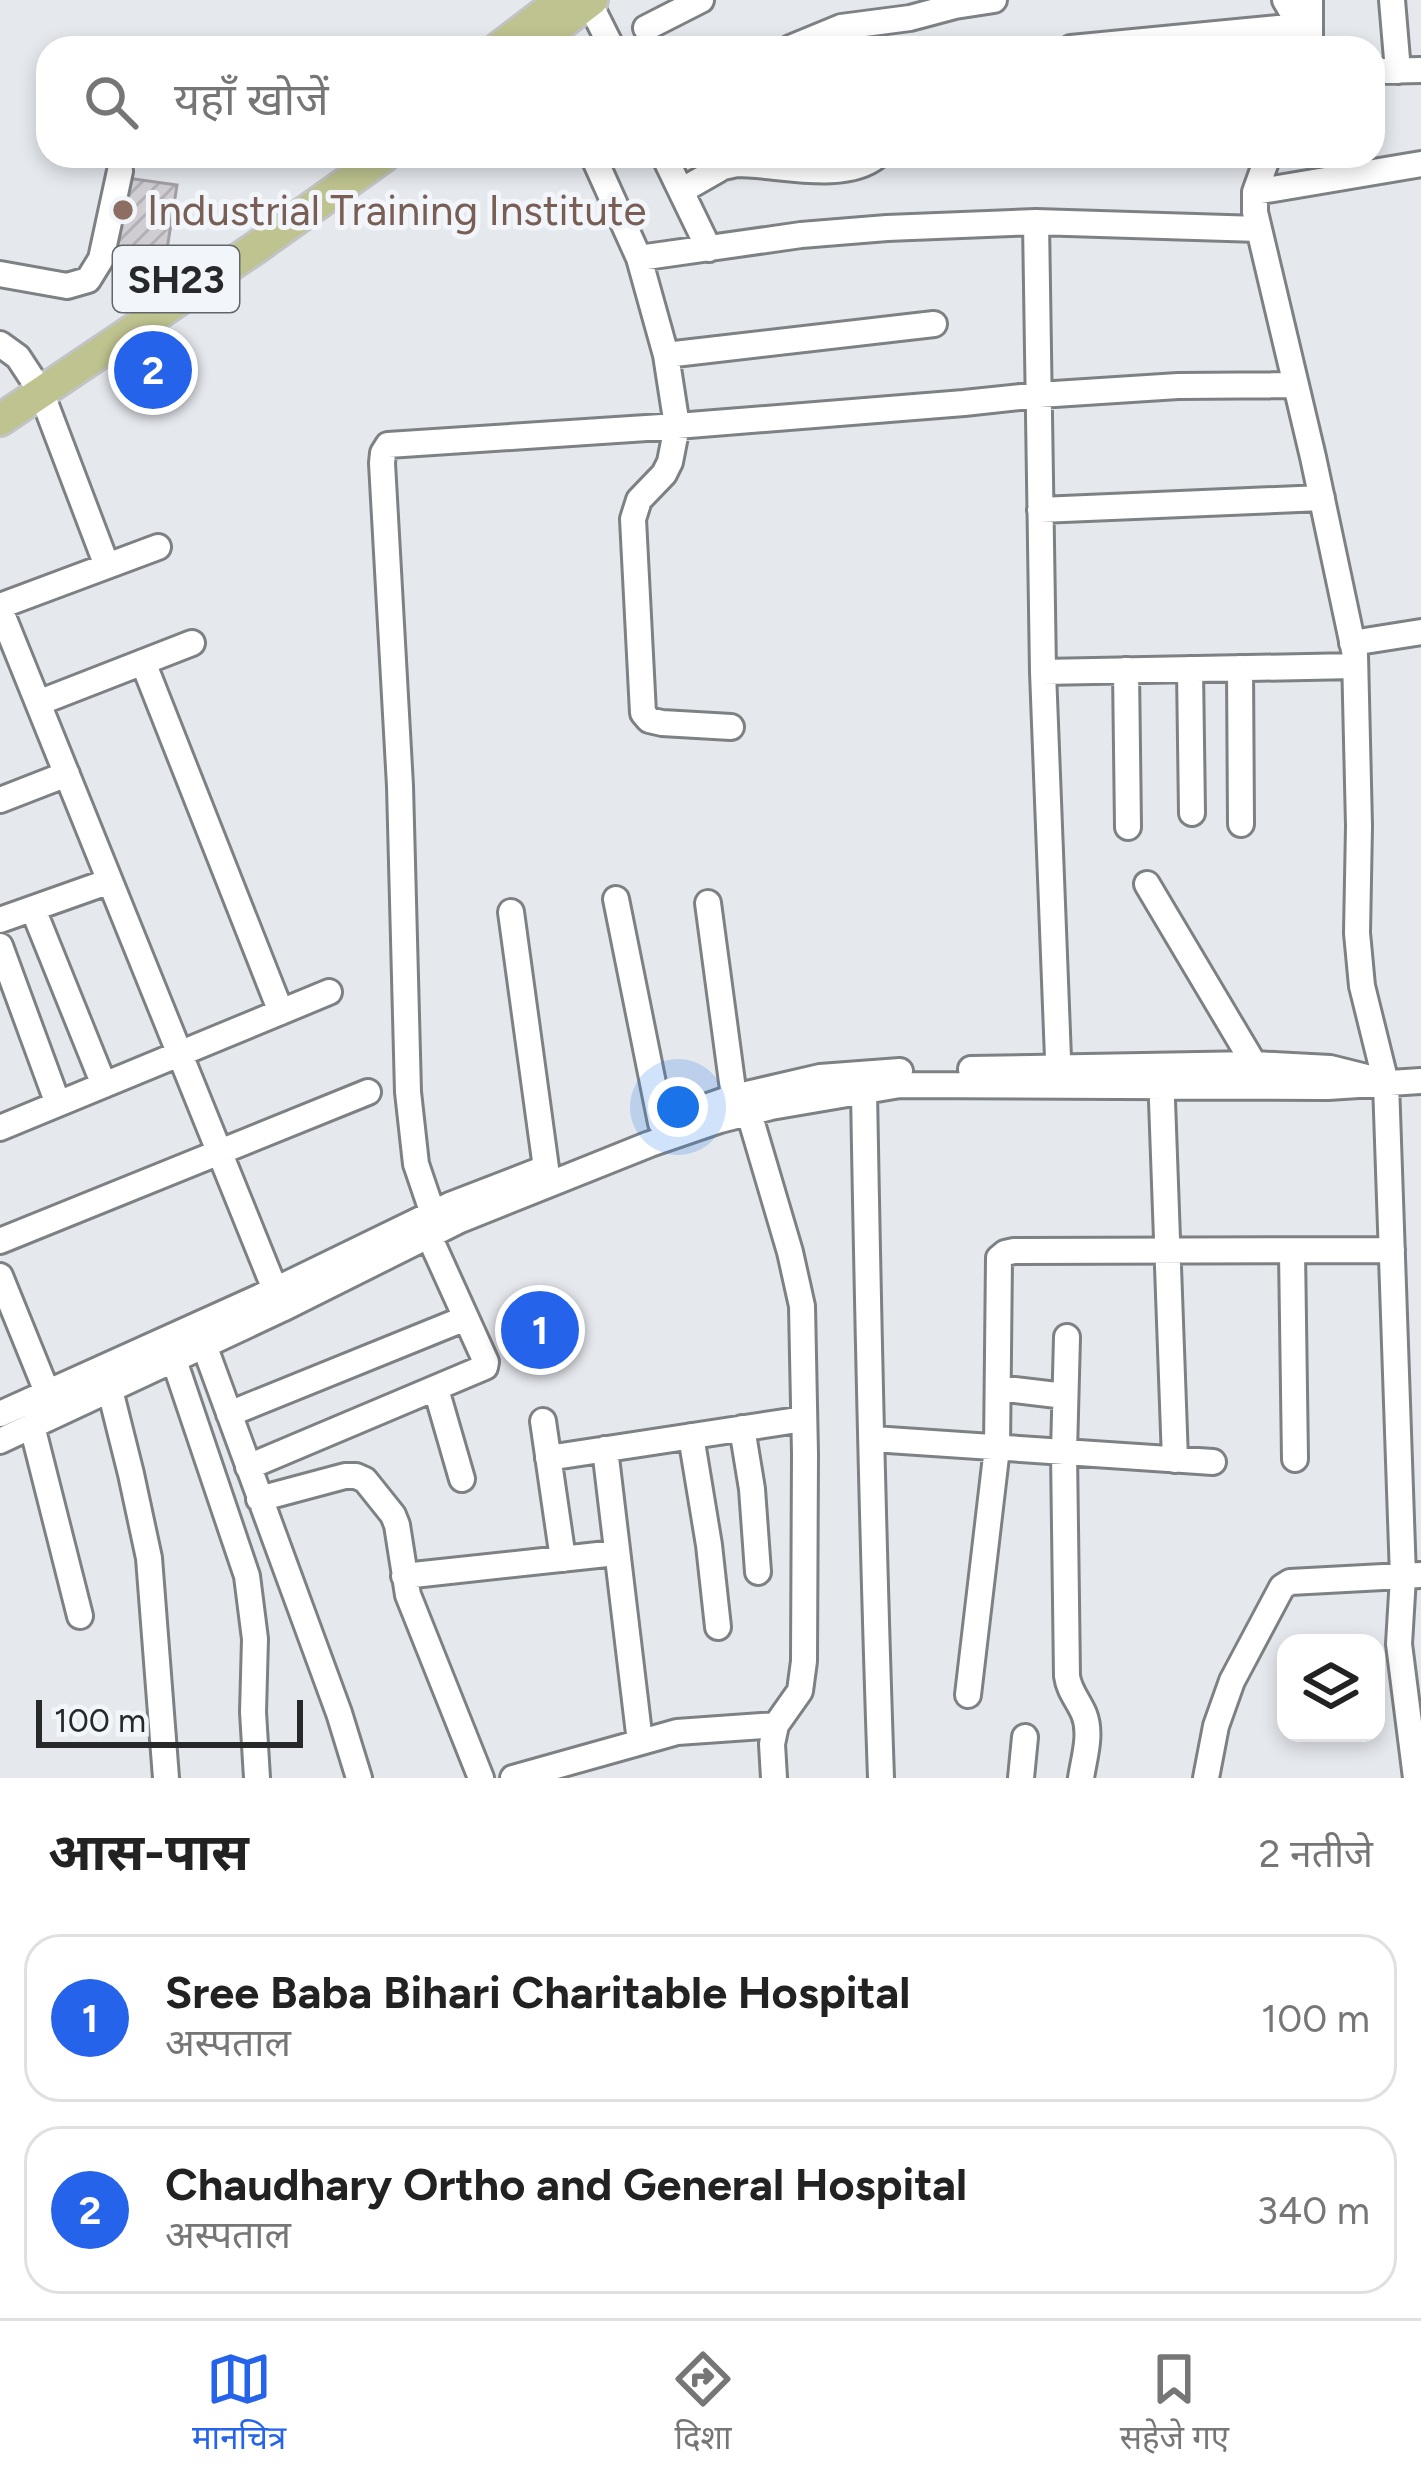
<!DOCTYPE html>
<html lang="hi">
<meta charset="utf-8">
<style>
:root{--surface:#fff;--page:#f2f2f2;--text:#222;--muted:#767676;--line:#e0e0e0;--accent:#2563eb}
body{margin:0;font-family:Figtree,"Noto Sans Devanagari",sans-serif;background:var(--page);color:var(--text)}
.controls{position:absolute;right:36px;bottom:36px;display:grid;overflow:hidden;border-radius:24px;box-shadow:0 6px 18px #0003}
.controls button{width:108px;height:108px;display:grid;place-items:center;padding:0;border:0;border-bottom:3px solid var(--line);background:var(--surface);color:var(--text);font:60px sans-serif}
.scale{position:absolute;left:36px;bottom:30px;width:267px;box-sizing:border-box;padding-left:12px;border:6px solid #262829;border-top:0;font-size:33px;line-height:42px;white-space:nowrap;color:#262829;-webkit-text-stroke:9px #f2f6fa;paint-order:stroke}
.you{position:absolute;left:678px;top:1107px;width:42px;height:42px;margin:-30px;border:9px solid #fff;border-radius:50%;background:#1a73e8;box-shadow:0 0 0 18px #1a73e833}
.badge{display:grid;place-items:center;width:78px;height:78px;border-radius:50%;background:var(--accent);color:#fff;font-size:39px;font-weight:700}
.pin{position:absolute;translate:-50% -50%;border:6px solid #fff;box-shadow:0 3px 12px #0006}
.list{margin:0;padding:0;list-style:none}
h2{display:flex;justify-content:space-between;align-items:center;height:156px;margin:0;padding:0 48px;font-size:51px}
h2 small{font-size:39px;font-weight:400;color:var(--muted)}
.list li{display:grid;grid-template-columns:78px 1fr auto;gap:36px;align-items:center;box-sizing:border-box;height:168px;margin:0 24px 24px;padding:0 24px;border:3px solid var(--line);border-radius:36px}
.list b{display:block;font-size:45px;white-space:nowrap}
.list p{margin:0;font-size:39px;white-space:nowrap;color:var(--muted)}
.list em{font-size:39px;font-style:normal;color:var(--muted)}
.icon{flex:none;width:66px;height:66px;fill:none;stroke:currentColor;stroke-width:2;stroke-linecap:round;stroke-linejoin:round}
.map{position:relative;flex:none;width:1421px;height:1778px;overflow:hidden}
.search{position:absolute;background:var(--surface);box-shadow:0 6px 18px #0003;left:36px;right:36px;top:36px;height:132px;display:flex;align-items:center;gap:30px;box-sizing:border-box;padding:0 42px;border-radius:36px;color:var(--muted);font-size:45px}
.sheet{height:540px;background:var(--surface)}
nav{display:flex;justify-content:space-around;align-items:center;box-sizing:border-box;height:168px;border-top:3px solid var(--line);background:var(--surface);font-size:33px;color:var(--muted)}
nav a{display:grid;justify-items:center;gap:6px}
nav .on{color:var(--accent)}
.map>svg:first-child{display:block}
.building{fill:url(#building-hatch);stroke:#a19fa3;stroke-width:3}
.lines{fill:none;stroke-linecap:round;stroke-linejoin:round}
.minor-casing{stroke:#7d8184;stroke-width:30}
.major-casing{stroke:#c2c3c3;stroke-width:36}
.minor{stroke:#fff;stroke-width:24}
.major{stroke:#bec38f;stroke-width:30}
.education-dot{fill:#8d6e63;stroke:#f2f6fa;stroke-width:4.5}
.labels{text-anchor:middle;stroke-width:10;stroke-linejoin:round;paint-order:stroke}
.shield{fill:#f2f6fa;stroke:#636668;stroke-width:3}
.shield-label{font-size:39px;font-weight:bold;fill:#262829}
.education-label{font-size:42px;fill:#785e54;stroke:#f2f6fa;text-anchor:start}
</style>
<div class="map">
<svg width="1421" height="1778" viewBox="0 0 1421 1778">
<defs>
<pattern id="building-hatch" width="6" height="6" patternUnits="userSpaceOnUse" patternTransform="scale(3)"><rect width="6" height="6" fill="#cfcdd2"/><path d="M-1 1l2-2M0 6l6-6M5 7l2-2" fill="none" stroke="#b2b0b4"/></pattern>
</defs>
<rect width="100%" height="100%" fill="#e5e8ed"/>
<path class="building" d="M127,178L177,185L166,256L116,248Z
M175,341L191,366L133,404L116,380Z
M548,1289L569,1353L537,1363L516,1299Z"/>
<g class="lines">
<g class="minor-casing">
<path id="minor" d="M1285,0L1310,43
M1392,0L1398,71
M589,2L612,48
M646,28L701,0
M1310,40V0
M790,48L841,27L910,18L955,6L994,0
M1071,48L1298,26
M1373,71L1421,70
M593,156L639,258L666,355L677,426L670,462L664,474L639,500L633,519L643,713L649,720L662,723L731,727
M664,156L709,249
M1268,156L1255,192V212L1313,457L1355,655L1359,826L1357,933L1362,986L1386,1083L1403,1577L1399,1644L1416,1778
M681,191L723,167L737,164C778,164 844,183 877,156
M1255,192L1421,164
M1036,222L1043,672L1059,1084
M639,258L801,235L887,228L1036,222L1259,229
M0,274L67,286L88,280L101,259L120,171
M0,344L18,357L41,392L107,566
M666,355L934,324
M1040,510L1322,498
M0,606L158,547
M0,609L280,1302
M1352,643L1421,632
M143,662L281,1012
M1240,668L1241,824
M1190,669L1192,813
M1126,670L1128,827
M1043,672L1355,666
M38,703L192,643
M0,800L67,774
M1147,884L1254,1064V1074
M616,899L661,1123
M708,903L734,1097
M33,909L104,1085
M511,912L546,1168
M0,920L110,881
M0,946L58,1104
M971,1069L1254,1064L1330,1068L1366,1077
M1161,1073L1175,1460
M864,1091C868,1320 873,1549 881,1778
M688,1113L734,1097L820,1077L900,1071
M749,1113L790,1252L802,1306L805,1454L804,1661L800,1691L776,1725L772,1744L774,1778
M0,1128L329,992
M433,1214L416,1164L408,1092L400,786L382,463L383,453L388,445L677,426L964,403L1039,395L1178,386L1296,385
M0,1241L368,1092
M1292,1251L1295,1459
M0,1276L47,1392
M200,1334L339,1713L359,1778
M1067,1337L1064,1452L1067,1676C1069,1691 1078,1700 1084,1714C1092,1734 1084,1758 1081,1778
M174,1360L247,1576L255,1639L253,1712L257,1778
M998,1388L1065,1396
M436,1389L462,1479
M110,1390L131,1474L149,1558L166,1778
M0,1414L275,1290L450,1205L543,1169
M229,1414L466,1318
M543,1421L563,1559
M32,1426L80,1616
M742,1428L752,1489L758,1572
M691,1436L709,1545L718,1627
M873,1439L1213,1462
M0,1441L282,1309L460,1220L650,1144L720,1120L771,1107L900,1085L1328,1087L1421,1081
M605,1449L640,1742
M548,1458L804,1419
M248,1467L485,1367L486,1362L429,1236
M259,1499L345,1476H356L365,1480L393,1515L397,1525L408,1595L481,1778
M404,1576L616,1553
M968,1695L997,1448L999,1258L1005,1253L1014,1251L1392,1250
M513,1778L677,1732L776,1725
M1021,1778L1025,1737
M1206,1778L1216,1726L1232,1681L1282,1587L1290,1582L1421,1575"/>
</g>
<g class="major-casing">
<path id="major" d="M549,33L592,0
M499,48L562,0
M0,420L254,249L384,156"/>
</g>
<use href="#minor" class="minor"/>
<use href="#major" class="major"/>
</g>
<circle class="education-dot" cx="123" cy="210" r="12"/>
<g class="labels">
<rect class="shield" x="113" y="246" width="126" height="66" rx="9"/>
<g class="shield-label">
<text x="176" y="293">SH23</text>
</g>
<g class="education-label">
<text x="147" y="225">Industrial Training Institute</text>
</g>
</g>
</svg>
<div class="controls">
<button><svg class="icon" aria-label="layers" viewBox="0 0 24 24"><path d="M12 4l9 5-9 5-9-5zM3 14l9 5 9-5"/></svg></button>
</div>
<div class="scale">100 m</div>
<div class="you"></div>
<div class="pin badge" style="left:540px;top:1330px">1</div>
<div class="pin badge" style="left:153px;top:370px">2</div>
<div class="search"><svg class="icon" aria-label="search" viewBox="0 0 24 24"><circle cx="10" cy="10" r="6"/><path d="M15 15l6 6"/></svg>यहाँ खोजें</div>
</div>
<section class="sheet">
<h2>आस-पास<small>2 नतीजे</small></h2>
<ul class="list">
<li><span class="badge">1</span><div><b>Sree Baba Bihari Charitable Hospital</b><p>अस्पताल</p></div><em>100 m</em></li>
<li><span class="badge">2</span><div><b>Chaudhary Ortho and General Hospital</b><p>अस्पताल</p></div><em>340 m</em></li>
</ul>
</section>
<nav>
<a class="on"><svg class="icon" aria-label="map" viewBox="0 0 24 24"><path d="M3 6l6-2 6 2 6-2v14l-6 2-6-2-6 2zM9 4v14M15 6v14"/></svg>मानचित्र</a>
<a><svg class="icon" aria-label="directions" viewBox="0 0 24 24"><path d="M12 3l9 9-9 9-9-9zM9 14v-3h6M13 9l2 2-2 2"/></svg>दिशा</a>
<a><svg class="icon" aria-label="saved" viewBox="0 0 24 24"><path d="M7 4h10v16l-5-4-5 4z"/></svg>सहेजे गए</a>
</nav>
